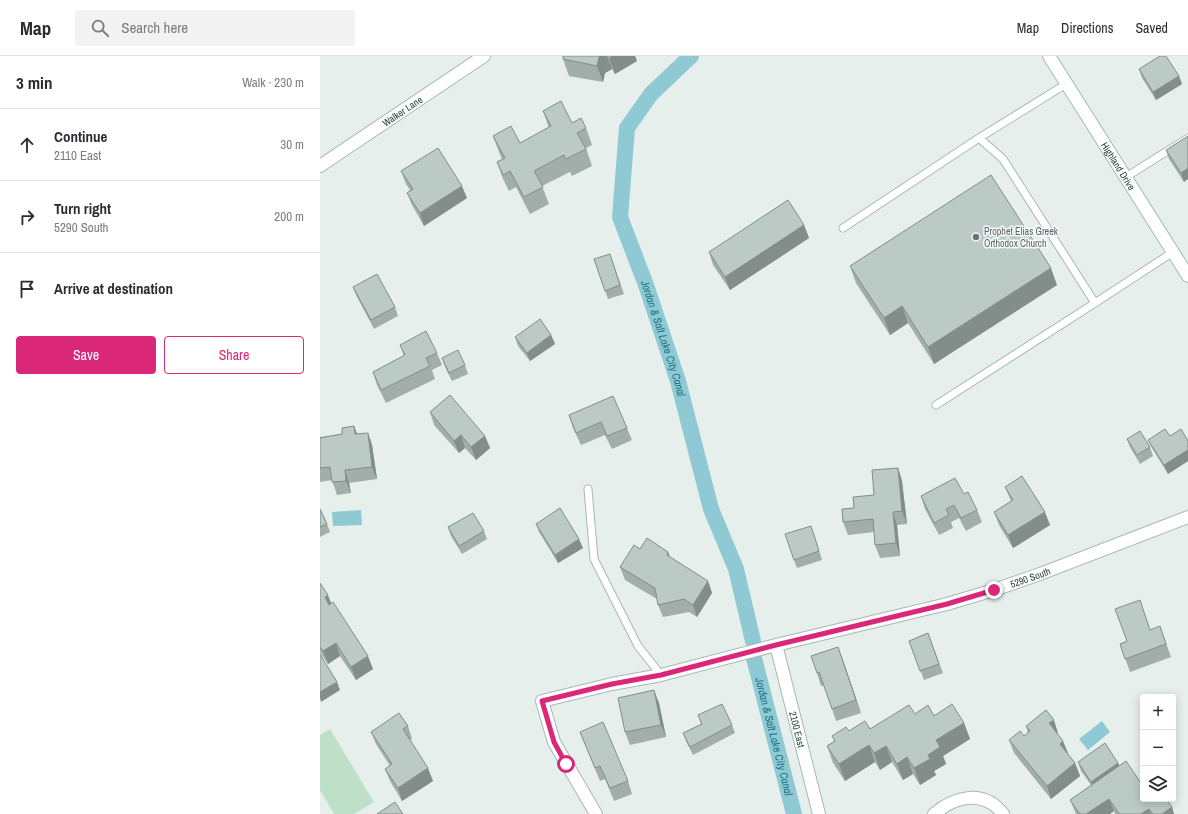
<!DOCTYPE html>
<meta charset="utf-8">
<style>
:root{--surface:#fff;--page:#f2f2f3;--text:#2b2b33;--muted:#7c7c81;--line:#e1e1e2;--accent:#db2777}
body{margin:0;font-family:"Archivo Narrow",sans-serif;background:var(--page);color:var(--text)}
.controls{position:absolute;right:12px;bottom:12px;display:grid;overflow:hidden;border-radius:4px;box-shadow:0 2px 10px #0003}
.controls button{width:36px;height:36px;display:grid;place-items:center;padding:0;border:0;border-bottom:1px solid var(--line);background:var(--surface);color:var(--text);font:20px sans-serif}
.stop{position:absolute;width:12px;height:12px;margin:-9px;border:3px solid #db2777;border-radius:50%;background:#fff}
.stop.end{background:#db2777;border-color:#fff;box-shadow:0 1px 4px #0008}
.list{margin:0;padding:0;list-style:none}
h2{display:flex;justify-content:space-between;align-items:center;height:52px;margin:0;padding:0 16px;font-size:17px}
h2 small{font-size:13px;font-weight:400;color:var(--muted)}
.list li{display:grid;grid-template-columns:26px 1fr auto;gap:12px;align-items:center;box-sizing:border-box;height:72px;padding:0 16px;border-top:1px solid var(--line)}
.list b{display:block;font-size:15px;white-space:nowrap}
.list p{margin:0;font-size:13px;white-space:nowrap;color:var(--muted)}
.list em{font-size:13px;font-style:normal;color:var(--muted)}
.actions{display:flex;gap:8px;padding:12px 16px}
.actions a{flex:1;padding:9px 0;border:1px solid var(--accent);border-radius:4px;text-align:center;font-size:14px;color:var(--accent)}
.actions .main{background:var(--accent);color:#fff}
.icon{flex:none;width:22px;height:22px;fill:none;stroke:currentColor;stroke-width:2;stroke-linecap:round;stroke-linejoin:round}
.map{position:relative;flex:none;width:868px;height:758px;overflow:hidden}
header{display:flex;align-items:center;gap:24px;box-sizing:border-box;height:56px;padding:0 20px;background:var(--surface);border-bottom:1px solid var(--line)}
header strong{font-size:19px}
nav{display:flex;gap:22px;margin-inline-start:auto;font-size:14px}
.search{width:280px;height:36px;background:var(--page);display:flex;align-items:center;gap:10px;box-sizing:border-box;padding:0 14px;border-radius:4px;color:var(--muted);font-size:15px}
main{display:flex}
aside{flex:1;background:var(--surface)}
.map>svg:first-child{display:block}
.pitch{fill:#bfe0c8}
.water{fill:#8ec9d4}
.lines{fill:none;stroke-linecap:round;stroke-linejoin:round}
.canal{stroke:#8ec9d4;stroke-width:16}
.lane-casing{stroke:#a8b8b2;stroke-width:9}
.street-casing{stroke:#a8b8b2;stroke-width:14}
.secondary-casing{stroke:#a4bbb3;stroke-width:14}
.lane{stroke:#fff;stroke-width:7}
.street{stroke:#fff;stroke-width:12}
.secondary{stroke:#fff;stroke-width:12}
.wall{fill:#a1aea9}
.shaded-wall{fill:#838d89}
.building{fill:#bbcac4;stroke:#838d89}
.route{stroke:#db2777;stroke-width:5}
.worship-dot{fill:#6b7280;stroke:#f7fbf9;stroke-width:1.5}
.labels{text-anchor:middle;stroke-width:3;stroke-linejoin:round;paint-order:stroke}
.street-label{font-size:10px;fill:#24423a;stroke:#f7fbf9}
.worship-label{font-size:10px;fill:#5b616d;stroke:#f7fbf9;text-anchor:start}
.water-label{font-size:11px;font-style:italic;fill:#1c6f80;stroke:#f7fbf9}
</style>
<header>
<strong>Map</strong>
<div class="search"><svg class="icon" aria-label="search" viewBox="0 0 24 24"><circle cx="10" cy="10" r="6"/><path d="M15 15l6 6"/></svg>Search here</div>
<nav><a>Map</a><a>Directions</a><a>Saved</a></nav>
</header>
<main>
<aside>
<h2>3 min<small>Walk · 230 m</small></h2>
<ul class="list">
<li><svg class="icon" aria-label="ahead" viewBox="0 0 24 24"><path d="M12 20V5M6 11l6-6 6 6"/></svg><div><b>Continue</b><p>2110 East</p></div><em>30 m</em></li>
<li><svg class="icon" aria-label="right" viewBox="0 0 24 24"><path d="M7 20v-9h11M14 6l5 5-5 5"/></svg><div><b>Turn right</b><p>5290 South</p></div><em>200 m</em></li>
<li><svg class="icon" aria-label="arrive" viewBox="0 0 24 24"><path d="M6 21V4h12l-3 4 3 4H6"/></svg><div><b>Arrive at destination</b></div></li>
</ul>
<div class="actions"><a class="main">Save</a><a>Share</a></div>
</aside>
<div class="map">
<svg width="868" height="758" viewBox="0 0 868 758">
<rect width="100%" height="100%" fill="#e6efeb"/>
<path class="pitch" d="M10,673L54,746L34,758H14L0,734V679Z"/>
<path class="water" d="M41,454L42,469L13,470L12,456Z
M782,665L790,676L768,694L759,683Z"/>
<g class="lines">
<g class="canal">
<path id="s1" d="M371,0L331,38L307,72L300,161L326,229L358,325L391,453L416,513L433,585"/>
<path id="s2" d="M434,602L474,758"/>
</g>
<g class="lane-casing">
<path id="lane" d="M746,28L659,82L683,103L775,247L853,196
M806,121L868,82
M523,172L659,82
M616,349L775,247
M268,433L274,503L318,590L341,619"/>
</g>
<g class="street-casing">
<g id="street">
<path id="s3" d="M456,589L499,758"/>
<path id="s4" d="M276,758L234,686L222,645L292,628L341,619L456,589L627,548L674,534L720,518L868,461"/>
<path d="M614,758C635,740 664,733 683,758"/>
</g>
</g>
<g class="secondary-casing">
<g id="secondary">
<path id="s5" d="M729,0L868,220"/>
<path id="s6" d="M0,110L164,0"/>
</g>
</g>
<use href="#lane" class="lane"/>
<use href="#street" class="street"/>
<use href="#secondary" class="secondary"/>
</g>
<path class="wall" d="M243,0H315L317,5L295,18L292,13L285,17L283,26L249,20L243,3Z
M819,13L859,20L862,28L836,44L822,22Z
M223,55L266,72L272,89L266,92L272,110L252,120L250,116L222,130L229,148L210,158L196,131L189,135L183,123L177,106L182,103L179,96L173,80L200,87L229,72Z
M868,80L864,126L849,103L846,94Z
M81,115L147,142L104,170L92,149L87,137L90,134L86,128Z
M484,169L489,182L410,234L393,209L389,196Z
M290,198L304,238L288,243L274,203Z
M530,210L737,229L614,308L588,267L570,279L536,227Z
M33,231L75,251L78,260L54,273L36,239Z
M231,279L235,288L210,305L198,290L195,281Z
M80,289L117,297L122,309L112,314L115,323L66,347L57,329L53,316L84,300Z
M122,302L145,309L148,318L132,325L125,311Z
M110,356L165,380L170,392L156,404L145,392L139,397L114,369Z
M249,359L307,372L312,384L292,393L285,379L261,389L253,372Z
M34,370L37,378L48,377L52,389L57,423L29,427L31,437L17,439L12,424L0,426V380L1,381L22,378Z
M850,380L868,385V405L848,418L832,392L828,384Z
M807,383L830,391L833,400L820,408L810,391Z
M578,412L582,425L587,468L577,469L580,500L560,502L555,489L554,476L528,479L523,466L554,439Z
M685,431L730,469L693,492L679,469L674,456L691,445Z
M644,438L657,454L662,466L646,475L639,462L631,466L633,472L619,479L605,453L601,440Z
M0,453L7,468L10,476L0,481Z
M216,468L263,492L238,507L219,476Z
M128,471L164,475L167,483L142,498L131,480Z
M494,478L502,504L477,512L474,504Z
M320,493L348,496L350,501L388,525L392,537L377,561L369,556L343,561L338,549L337,543L305,524L300,511Z
M0,527L11,548L53,613L36,624L20,600L8,608L0,596Z
M840,570L851,601L810,616L800,588L807,585L830,574Z
M608,577L623,617L604,624L589,585Z
M518,591L541,657L516,665L504,629L501,630L497,617Z
M339,647L346,681L310,689L305,676Z
M595,658L614,660L644,667L650,683L623,700L626,708L614,715L616,719L600,729L593,718L583,724L572,706L560,714L555,706L525,725L513,707L507,690L514,685L512,680L529,675L550,673Z
M378,659L412,669L415,677L373,699L366,685L363,677L381,668Z
M88,670L92,683L90,684L113,725L82,745L70,725L65,713L70,710L56,688L51,676Z
M706,670L738,677H737L748,698L755,707L760,720L731,743L694,697L689,684L704,680L708,677Z
M260,676L308,725L312,738L294,745L285,723L280,725Z
M758,706L798,707L800,710L823,743L852,751L854,758H795L794,755L790,758H756L750,744L771,729L761,715Z"/>
<path class="shaded-wall" d="M280,0H287L292,13L285,17L283,26L277,10L279,1Z
M292,0H315L317,5L295,18L289,2Z
M859,20L862,28L836,44L833,36Z
M868,112V123L864,126L861,117Z
M142,130L147,142L104,170L100,157Z
M484,169L489,182L410,234L405,221Z
M731,212L737,229L614,308L608,291Z
M582,250L588,267L570,279L564,262Z
M231,279L235,288L210,305L207,297Z
M34,370L39,383L35,378Z
M48,377L52,389L57,423L52,411Z
M141,379L145,392L139,397L134,385Z
M165,380L170,392L156,404L151,391Z
M868,394V405L848,418L844,409Z
M578,412L582,425L587,468L582,455Z
M25,414L29,427L31,437L26,425Z
M573,456L577,469L580,500L576,487Z
M725,456L730,469L693,492L688,479Z
M259,483L263,492L238,507L235,499Z
M348,496L353,509L347,499Z
M388,525L392,537L377,561L373,549Z
M8,539L13,552L9,554L5,541Z
M16,587L20,600L8,608L3,595Z
M518,591L523,604L541,657L536,644Z
M48,600L53,613L36,624L31,611Z
M17,626L20,634L1,646L0,642V636Z
M334,634L339,647L346,681L341,669Z
M734,664L738,677L734,680L729,667Z
M644,667L650,683L623,700L626,708L614,715L616,719L600,729L594,712L608,699L616,684Z
M743,685L748,697L744,701L740,688Z
M549,689L555,706L525,725L519,708Z
M566,690L572,706L560,714L554,697Z
M587,701L593,718L583,724L577,708Z
M755,707L760,720L731,743L727,730Z
M798,707L802,715L774,734L771,726Z
M108,712L113,725L82,745L78,732Z
M789,743L794,755L790,758H766Z
M852,751L854,758H842Z
M829,753L831,758H821Z"/>
<path class="building" d="M243,0H280L279,1L277,10L243,3Z
M840,0H846L859,20L833,36L819,13Z
M241,45L252,67L261,62L266,72L257,77L266,93L246,103L244,99L214,115L223,131L204,141L190,115L183,119L177,106L185,102L173,80L191,70L200,87L231,70L223,55Z
M868,80V112L861,117L846,94Z
M118,92L142,130L100,157L87,137L93,133L81,115Z
M671,119L731,212L608,291L582,250L564,262L530,210Z
M468,144L484,169L405,221L389,196Z
M290,198L300,229L285,235L274,203Z
M57,218L75,251L51,264L33,231Z
M220,263L231,279L207,297L195,281Z
M106,275L117,297L106,302L110,310L61,334L53,316L85,299L80,289Z
M138,294L145,309L129,317L122,302Z
M130,339L165,380L151,391L141,379L134,385L110,356Z
M293,340L307,372L287,380L281,366L256,377L249,359Z
M34,370L35,378L48,377L52,411L25,414L26,425L12,426L10,411L0,412V382L22,378V372Z
M845,373L850,380L861,373L868,385V394L844,409L828,384Z
M820,375L830,391L817,399L807,383Z
M578,412L582,455L573,456L576,487L555,489L553,463L523,466L522,453L534,452L533,441L554,439L552,414Z
M702,420L725,456L688,479L674,456L693,444L685,431Z
M635,422L644,438L648,436L657,454L641,462L634,449L626,453L629,459L614,467L601,440Z
M240,452L259,483L235,499L216,468Z
M0,453L7,468L0,471Z
M153,457L164,475L139,490L128,471Z
M491,470L499,495L474,504L465,478Z
M327,482L348,496L347,499L388,525L373,549L364,543L338,549L335,532L300,511L314,489L320,493Z
M0,527L8,539L5,541L9,549L13,546L48,600L31,611L16,587L3,595L0,591Z
M820,544L830,574L840,570L846,588L805,603L800,588L807,585L795,553Z
M608,577L619,608L600,615L589,585Z
M518,591L536,644L512,653L499,616L497,617L491,600Z
M0,598L17,626L0,636Z
M334,634L341,669L305,676L298,642Z
M402,648L412,669L370,691L363,677L382,668L378,659Z
M632,648L644,667L616,684L620,691L608,699L610,703L594,712L587,701L577,708L566,690L554,697L549,689L519,708L507,690L515,685L512,680L526,671L529,675L545,665L550,673L589,649L595,658L608,649L614,660Z
M726,654L734,664L729,667L743,685L740,688L755,707L727,730L689,684L700,675L704,680L710,675L706,670Z
M79,657L88,670L83,673L108,712L78,732L65,713L72,708L51,676Z
M283,666L308,725L290,732L280,710L275,712L260,676Z
M785,687L798,707L771,726L758,706Z
M806,705L823,730V743H846L852,751L842,758H833L829,753L821,758H799L789,743L766,758H760L750,744Z
M75,746L83,758H57Z"/>
<g class="lines">
<path class="route" d="M246,708L234,686L222,645L292,628L341,619L456,589L627,548L674,534"/>
</g>
<circle class="worship-dot" cx="656" cy="181" r="4"/>
<g class="labels">
<g class="street-label">
<text dy="4" stroke="none"><textPath href="#s6" startOffset="99">Walker Lane</textPath></text>
<text dy="4" stroke="none"><textPath href="#s5" startOffset="130">Highland Drive</textPath></text>
<text dy="4" stroke="none"><textPath href="#s4" startOffset="630">5290 South</textPath></text>
<text dy="4" stroke="none"><textPath href="#s3" startOffset="87">2100 East</textPath></text>
</g>
<g class="worship-label">
<text x="664" y="179">Prophet Elias Greek<tspan x="664" dy="12">Orthodox Church</tspan></text>
</g>
<g class="water-label">
<text dy="4" stroke="none"><textPath href="#s1" startOffset="315">Jordan &amp; Salt Lake City Canal</textPath></text>
<text dy="4" stroke="none"><textPath href="#s2" startOffset="81">Jordan &amp; Salt Lake City Canal</textPath></text>
</g>
</g>
</svg>
<div class="controls">
<button>+</button>
<button>−</button>
<button><svg class="icon" aria-label="layers" viewBox="0 0 24 24"><path d="M12 4l9 5-9 5-9-5zM3 14l9 5 9-5"/></svg></button>
</div>
<div class="stop" style="left:246px;top:708px"></div>
<div class="stop end" style="left:674px;top:534px"></div>
</div>
</main>
